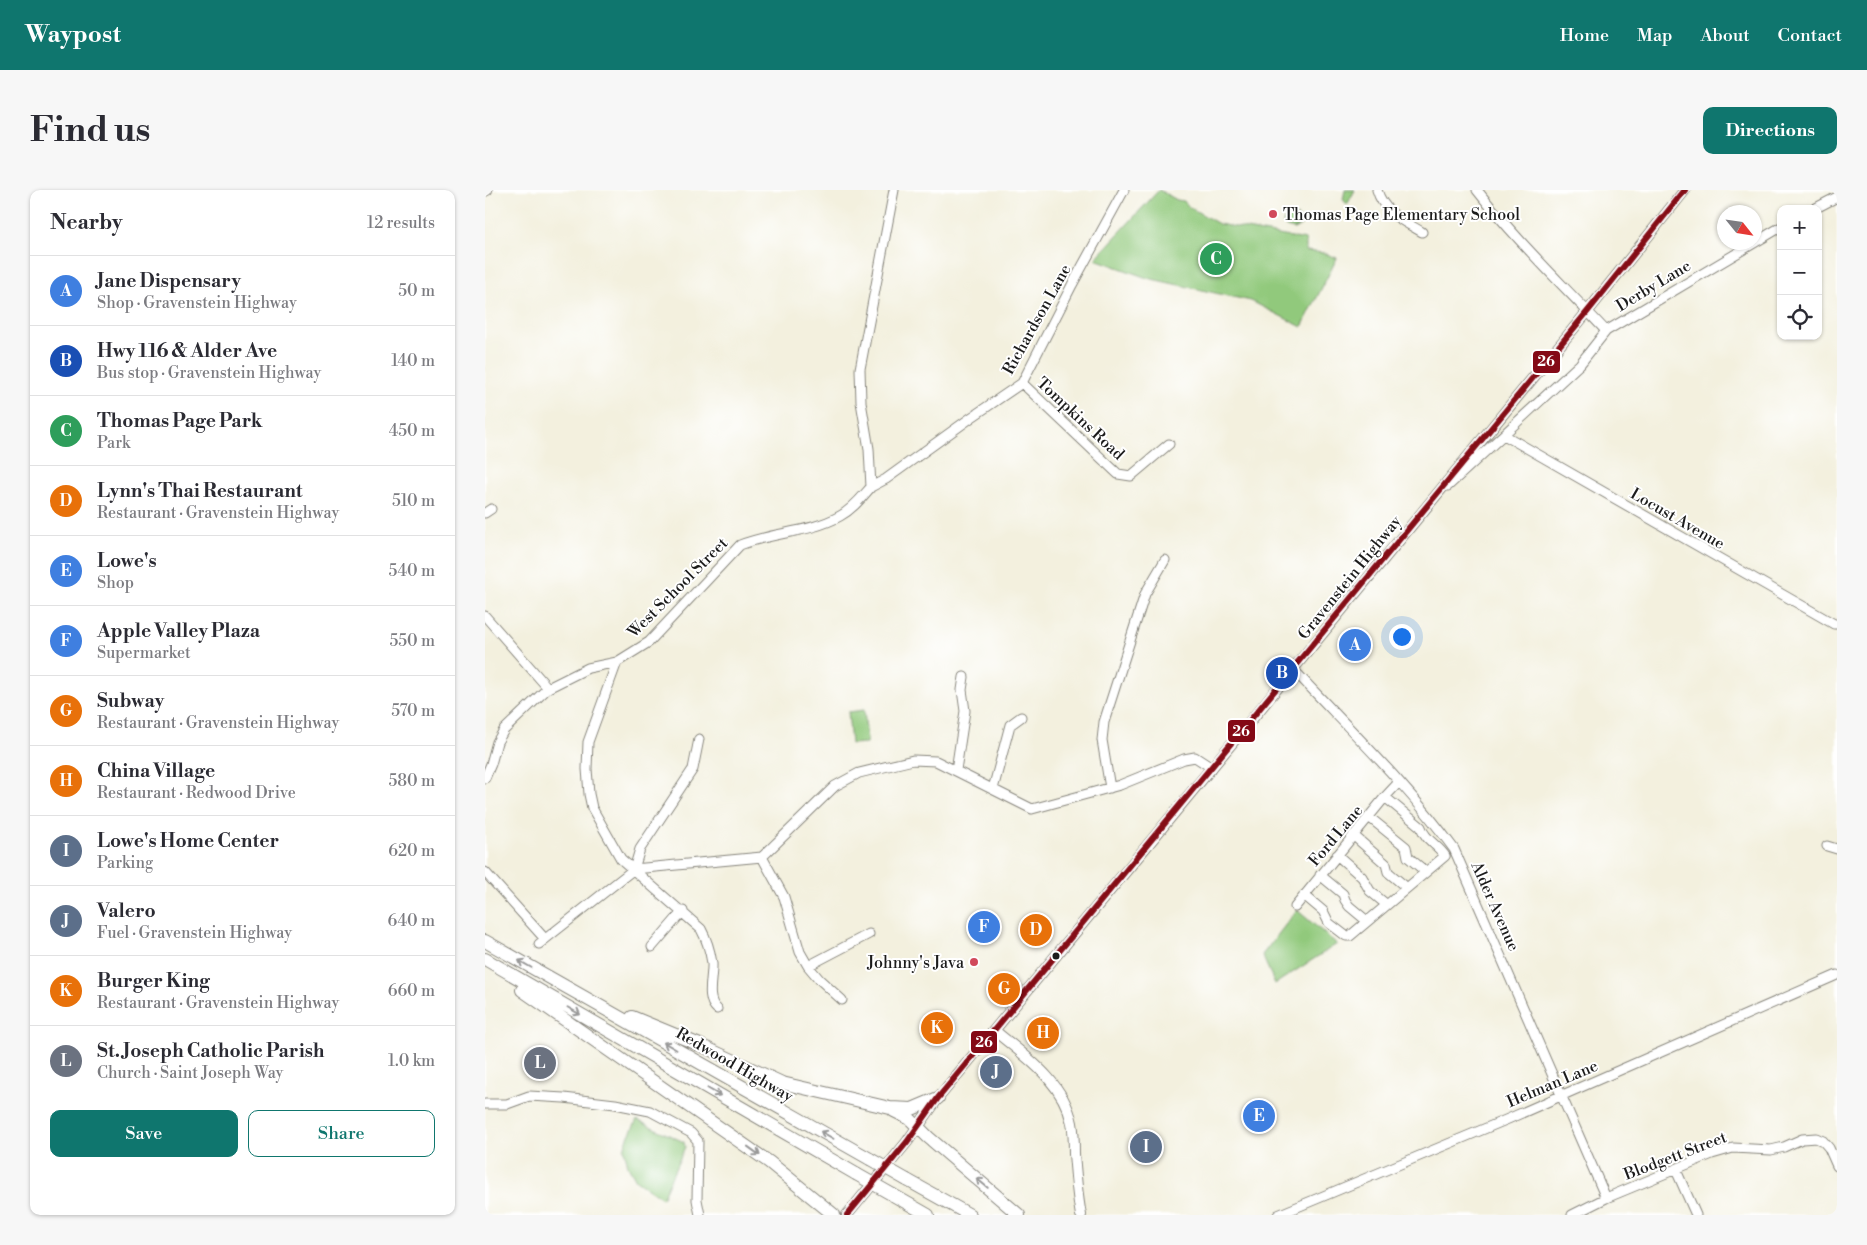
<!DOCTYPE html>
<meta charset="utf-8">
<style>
:root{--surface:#fff;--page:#f7f7f7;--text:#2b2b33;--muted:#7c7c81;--line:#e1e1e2;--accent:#0f766e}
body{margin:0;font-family:"Libre Bodoni",serif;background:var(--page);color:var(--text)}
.controls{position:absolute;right:15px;top:15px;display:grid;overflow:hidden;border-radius:10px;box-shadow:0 1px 4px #0004}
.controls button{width:45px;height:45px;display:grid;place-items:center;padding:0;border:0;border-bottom:1px solid var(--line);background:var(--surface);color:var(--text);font:25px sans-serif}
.compass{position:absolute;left:1232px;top:15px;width:45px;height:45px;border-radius:50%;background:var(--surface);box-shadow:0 1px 4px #0004;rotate:120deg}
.you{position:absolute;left:916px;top:446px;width:18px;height:18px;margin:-12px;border:4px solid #fff;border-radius:50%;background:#1a73e8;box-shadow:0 0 0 8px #1a73e833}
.badge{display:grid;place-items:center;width:32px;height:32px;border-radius:50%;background:var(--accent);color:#fff;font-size:16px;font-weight:700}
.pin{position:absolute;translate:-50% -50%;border:2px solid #fff;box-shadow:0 1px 5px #0006}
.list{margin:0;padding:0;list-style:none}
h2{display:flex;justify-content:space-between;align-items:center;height:65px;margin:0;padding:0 20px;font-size:21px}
h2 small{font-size:16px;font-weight:400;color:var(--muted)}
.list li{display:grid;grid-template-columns:32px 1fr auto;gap:15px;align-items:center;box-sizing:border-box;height:70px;padding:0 20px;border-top:1px solid var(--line)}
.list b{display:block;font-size:19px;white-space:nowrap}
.list p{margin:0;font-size:16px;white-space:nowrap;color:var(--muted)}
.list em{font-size:16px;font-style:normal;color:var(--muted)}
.actions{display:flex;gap:10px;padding:15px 20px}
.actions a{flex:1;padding:11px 0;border:1px solid var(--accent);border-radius:10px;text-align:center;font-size:18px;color:var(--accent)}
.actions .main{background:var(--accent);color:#fff}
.icon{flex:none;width:28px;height:28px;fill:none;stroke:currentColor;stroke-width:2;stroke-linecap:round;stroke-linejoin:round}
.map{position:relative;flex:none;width:1352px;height:1025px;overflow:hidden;border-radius:10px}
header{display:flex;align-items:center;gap:30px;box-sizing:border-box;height:70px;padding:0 25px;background:var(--accent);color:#fff}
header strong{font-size:24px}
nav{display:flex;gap:28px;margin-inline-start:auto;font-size:18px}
.intro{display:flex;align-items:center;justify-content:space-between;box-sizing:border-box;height:120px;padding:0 30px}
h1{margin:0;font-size:35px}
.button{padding:12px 22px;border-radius:10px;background:var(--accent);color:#fff;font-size:18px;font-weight:700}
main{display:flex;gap:30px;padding:0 30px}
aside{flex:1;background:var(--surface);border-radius:10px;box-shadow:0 1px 4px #0004}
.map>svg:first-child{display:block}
.green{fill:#91c97c;stroke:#56724c}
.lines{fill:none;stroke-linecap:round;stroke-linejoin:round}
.minor-casing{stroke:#88867d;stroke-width:11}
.major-casing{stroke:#88867d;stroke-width:12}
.highway-casing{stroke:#88867d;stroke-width:14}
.minor{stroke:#fff;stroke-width:9}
.major{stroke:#fff;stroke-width:10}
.highway{stroke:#fff;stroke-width:12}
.highway-bridge-casing{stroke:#88867d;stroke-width:14;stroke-linecap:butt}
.highway-bridge{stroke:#fff;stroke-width:12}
.bus-1-casing{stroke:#fff;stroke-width:10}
.bus-1{stroke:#840916;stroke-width:6}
.oneway{stroke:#999}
.poi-dot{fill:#d1495b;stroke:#fff;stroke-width:2}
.bus-dot{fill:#1c1c1c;stroke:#fff;stroke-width:2}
.labels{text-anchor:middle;stroke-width:4;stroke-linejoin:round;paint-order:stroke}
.poi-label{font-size:16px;fill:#1c1c1c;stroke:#fff;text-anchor:start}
.street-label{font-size:16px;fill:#1c1c1c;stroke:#fff}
.line-badge{stroke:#fff;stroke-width:2}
.badge-label{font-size:14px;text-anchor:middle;font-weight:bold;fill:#fff}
</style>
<header>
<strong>Waypost</strong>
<nav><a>Home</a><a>Map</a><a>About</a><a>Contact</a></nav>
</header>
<div class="intro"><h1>Find us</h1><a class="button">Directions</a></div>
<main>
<aside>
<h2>Nearby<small>12 results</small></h2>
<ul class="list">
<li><span class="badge" style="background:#3f7fe0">A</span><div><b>Jane Dispensary</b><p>Shop · Gravenstein Highway</p></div><em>50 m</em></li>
<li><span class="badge" style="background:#1a4fb4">B</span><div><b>Hwy 116 &amp; Alder Ave</b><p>Bus stop · Gravenstein Highway</p></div><em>140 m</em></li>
<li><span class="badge" style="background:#2e9e5b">C</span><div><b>Thomas Page Park</b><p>Park</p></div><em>450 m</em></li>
<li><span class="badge" style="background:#e8710a">D</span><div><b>Lynn's Thai Restaurant</b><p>Restaurant · Gravenstein Highway</p></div><em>510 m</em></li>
<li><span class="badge" style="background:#3f7fe0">E</span><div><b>Lowe's</b><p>Shop</p></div><em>540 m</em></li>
<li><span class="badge" style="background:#3f7fe0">F</span><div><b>Apple Valley Plaza</b><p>Supermarket</p></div><em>550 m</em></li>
<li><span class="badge" style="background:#e8710a">G</span><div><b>Subway</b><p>Restaurant · Gravenstein Highway</p></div><em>570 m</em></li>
<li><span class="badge" style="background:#e8710a">H</span><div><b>China Village</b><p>Restaurant · Redwood Drive</p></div><em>580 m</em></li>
<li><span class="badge" style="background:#5c6f8a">I</span><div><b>Lowe's Home Center</b><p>Parking</p></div><em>620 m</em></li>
<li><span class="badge" style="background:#5c6f8a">J</span><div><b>Valero</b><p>Fuel · Gravenstein Highway</p></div><em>640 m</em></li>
<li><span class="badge" style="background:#e8710a">K</span><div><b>Burger King</b><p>Restaurant · Gravenstein Highway</p></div><em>660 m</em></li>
<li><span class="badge" style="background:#6b7280">L</span><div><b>St. Joseph Catholic Parish</b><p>Church · Saint Joseph Way</p></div><em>1.0 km</em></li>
</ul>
<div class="actions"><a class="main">Save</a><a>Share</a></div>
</aside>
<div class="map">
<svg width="1352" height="1025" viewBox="0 0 1352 1025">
<rect width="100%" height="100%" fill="#fff"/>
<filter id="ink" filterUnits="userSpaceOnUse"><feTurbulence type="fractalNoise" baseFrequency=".02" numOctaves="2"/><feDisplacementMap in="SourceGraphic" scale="10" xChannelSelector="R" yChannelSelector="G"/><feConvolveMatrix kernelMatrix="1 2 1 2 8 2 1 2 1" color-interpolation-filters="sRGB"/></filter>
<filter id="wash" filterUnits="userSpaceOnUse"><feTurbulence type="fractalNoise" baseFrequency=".0096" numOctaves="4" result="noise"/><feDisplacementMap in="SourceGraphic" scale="20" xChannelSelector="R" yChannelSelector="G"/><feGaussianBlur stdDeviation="1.12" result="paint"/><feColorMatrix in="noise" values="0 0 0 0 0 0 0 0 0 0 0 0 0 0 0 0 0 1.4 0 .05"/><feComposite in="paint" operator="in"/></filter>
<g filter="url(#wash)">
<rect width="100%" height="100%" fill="#f3f0de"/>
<path class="green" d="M674,0L692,10L699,11L704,17L734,34L821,50V61L839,63L852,68L817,137L766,111L662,88L610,69Z
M860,0H870L862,15L858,9Z
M807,25L813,27L817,31L816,35L809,39L801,37L798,33L800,28Z
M379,520L382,553L366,554L363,522Z
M812,720L852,754L790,794L777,765Z
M152,930L199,952L200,957L177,1008L151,990L143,976L139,958L144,945Z"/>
</g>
<g filter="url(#ink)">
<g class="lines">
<g class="minor-casing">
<path id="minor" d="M892,0C899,23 917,30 937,42
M992,0C1031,50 1077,94 1121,141
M1329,19L1352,7
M537,193L633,284L646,286L684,254
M1019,245L1349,434H1352
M963,296L1095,174L1121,141L1296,37
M386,297L401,289L487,227L537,193L587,95L639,0
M0,323L6,319
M0,426L63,498
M132,472L103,552L102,579L104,604L107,618L136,669L216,739C222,750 225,760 227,773C228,787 220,809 232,819
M808,479C862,537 922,594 969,659L1121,1008
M471,580L480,521L477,500L479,487
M0,588L6,574L12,552L19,540L63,498L103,478L132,472L164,452L255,355C287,342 325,343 355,326C368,319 377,307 386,297L384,259L376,212L375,179L409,0
M625,598L617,550L619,532L660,404L680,370
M508,599L525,535L536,527
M884,627L921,657L923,667L941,682
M868,645L901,674L903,682L922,698
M1342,656L1352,659
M852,665L877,687L885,701L902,715
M277,667L299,707L315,762L323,776L334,789L357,810
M149,679L155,659L208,579L214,549
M0,682L60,749
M835,685L858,704L860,710L864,716L882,731
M819,705L838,721L844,733L861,746H865L960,666C953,655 940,650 936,637L900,607
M810,717L900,607L914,592
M54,754L149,679L277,667L350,596L374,583L428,570L451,571L547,619L635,595L699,569L710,567L727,578
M167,757L198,721
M323,776L384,744
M0,914H22L44,906L79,908L130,914L165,921L206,943L213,951L212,1010L215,1025
M1191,980L1211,1025
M793,1025L1023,929L1352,785
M1087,1025L1121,1008L1227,964L1248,958L1286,960L1299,957L1317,949L1331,948L1338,951L1344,958L1352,976"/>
</g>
<g class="major-casing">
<path id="major" d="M0,1L2,0
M510,841C541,867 578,891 587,933C589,943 589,954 589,964C591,985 592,1005 596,1025
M362,1025L422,952L453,908L762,535L1103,121L1200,0"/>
</g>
<g class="highway-casing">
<path id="highway" d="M0,751L385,969
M0,769L371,984
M37,800L284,972L349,1025
M147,827L215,855L297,893L405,918L427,919L453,908
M409,921L425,929L443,947L534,1025
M422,990L485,1025
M408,1005L443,1025"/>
</g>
<use href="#minor" class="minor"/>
<use href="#major" class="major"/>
<use href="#highway" class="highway"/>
<g class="highway-bridge-casing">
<path id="highway-bridge" d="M385,969L422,990
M371,984L408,1005"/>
</g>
<use href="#highway-bridge" class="highway-bridge"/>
<g class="bus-1-casing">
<path id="bus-1" d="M362,1025L422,952L453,908L1103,121L1200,0"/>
</g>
<use href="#bus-1" class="bus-1"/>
</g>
<defs><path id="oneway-shaft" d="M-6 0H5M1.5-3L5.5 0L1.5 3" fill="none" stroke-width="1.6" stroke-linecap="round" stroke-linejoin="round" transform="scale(1.25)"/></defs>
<g class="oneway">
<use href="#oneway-shaft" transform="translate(40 774) rotate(-150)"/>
<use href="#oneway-shaft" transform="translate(89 821) rotate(30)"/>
<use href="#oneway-shaft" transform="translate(185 856) rotate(-150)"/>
<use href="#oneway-shaft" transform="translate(229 902) rotate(30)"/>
<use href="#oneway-shaft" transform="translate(342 945) rotate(-150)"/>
<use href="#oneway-shaft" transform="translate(269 961) rotate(36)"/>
<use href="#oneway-shaft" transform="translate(497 993) rotate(-140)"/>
</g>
</g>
<g class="poi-dot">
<circle cx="788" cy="24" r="5"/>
<circle cx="489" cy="772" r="5"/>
</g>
<circle class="bus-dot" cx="571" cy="766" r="4.5"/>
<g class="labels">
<g class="poi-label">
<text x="798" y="30">Thomas Page Elementary School</text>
<text x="479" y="778" text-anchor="end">Johnny's Java</text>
</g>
<g class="street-label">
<text transform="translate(1168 95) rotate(-31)" y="6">Derby Lane</text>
<text transform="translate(551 129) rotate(-61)" y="6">Richardson Lane</text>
<text transform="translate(596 228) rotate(43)" y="6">Tompkins Road</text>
<text transform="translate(1193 328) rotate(30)" y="6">Locust Avenue</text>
<text transform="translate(864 387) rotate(-51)" y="6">Gravenstein Highway</text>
<text transform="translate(192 397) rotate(-45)" y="6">West School Street</text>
<text transform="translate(850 645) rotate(-50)" y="6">Ford Lane</text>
<text transform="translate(1011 716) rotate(66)" y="6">Alder Avenue</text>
<text transform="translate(250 874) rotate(30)" y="6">Redwood Highway</text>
<text transform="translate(1067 893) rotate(-23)" y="6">Helman Lane</text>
<text transform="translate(1190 965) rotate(-21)" y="6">Blodgett Street</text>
</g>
</g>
<g class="line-badge">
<rect x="1047" y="160" width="29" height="24" rx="5" fill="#840916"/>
<rect x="742" y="529" width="29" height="24" rx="5" fill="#840916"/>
<rect x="485" y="840" width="28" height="24" rx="5" fill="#840916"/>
</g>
<g class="badge-label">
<text x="1061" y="176">26</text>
<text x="756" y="546">26</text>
<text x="499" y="857">26</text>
</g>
</svg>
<div class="controls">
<button>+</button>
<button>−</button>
<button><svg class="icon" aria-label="locate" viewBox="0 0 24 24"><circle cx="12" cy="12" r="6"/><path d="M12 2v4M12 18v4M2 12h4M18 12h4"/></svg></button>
</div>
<svg class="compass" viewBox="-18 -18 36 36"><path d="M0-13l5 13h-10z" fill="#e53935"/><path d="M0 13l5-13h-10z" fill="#7c7c81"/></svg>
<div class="you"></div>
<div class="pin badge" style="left:870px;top:455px;background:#3f7fe0">A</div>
<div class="pin badge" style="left:797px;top:483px;background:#1a4fb4">B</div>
<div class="pin badge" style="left:731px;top:69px;background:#2e9e5b">C</div>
<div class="pin badge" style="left:551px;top:740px;background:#e8710a">D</div>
<div class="pin badge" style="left:774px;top:926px;background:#3f7fe0">E</div>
<div class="pin badge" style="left:499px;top:737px;background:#3f7fe0">F</div>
<div class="pin badge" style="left:519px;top:799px;background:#e8710a">G</div>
<div class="pin badge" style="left:558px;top:843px;background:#e8710a">H</div>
<div class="pin badge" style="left:661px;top:957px;background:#5c6f8a">I</div>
<div class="pin badge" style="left:511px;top:882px;background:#5c6f8a">J</div>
<div class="pin badge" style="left:452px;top:838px;background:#e8710a">K</div>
<div class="pin badge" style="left:55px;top:873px;background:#6b7280">L</div>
</div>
</main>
